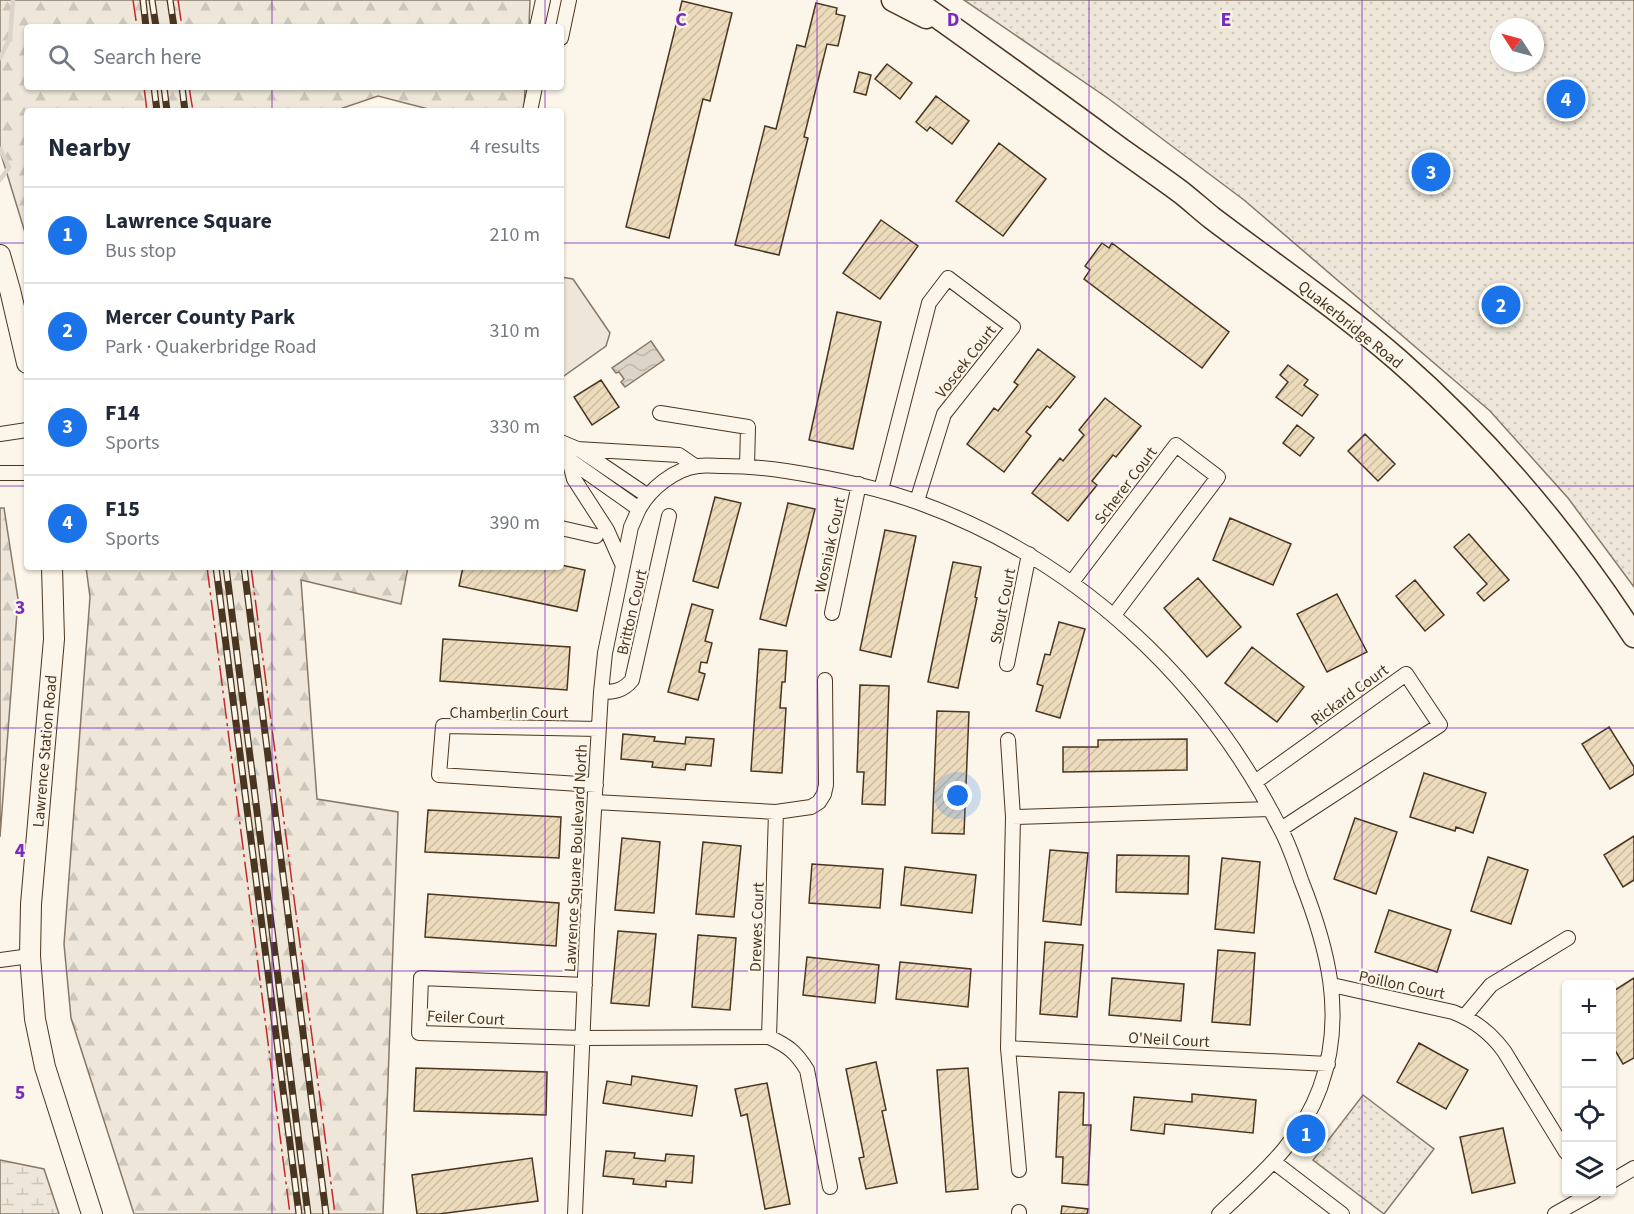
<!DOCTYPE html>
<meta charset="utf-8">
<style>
:root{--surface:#fff;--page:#f2f2f3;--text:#1f2937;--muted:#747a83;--line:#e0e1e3;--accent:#1a73e8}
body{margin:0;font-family:"Source Sans 3",sans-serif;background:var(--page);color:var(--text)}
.controls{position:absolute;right:18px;bottom:18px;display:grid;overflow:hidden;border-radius:6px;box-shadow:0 2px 4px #0004}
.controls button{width:54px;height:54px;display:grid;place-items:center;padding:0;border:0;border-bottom:2px solid var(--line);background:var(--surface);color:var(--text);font:30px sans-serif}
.compass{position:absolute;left:1490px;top:18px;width:54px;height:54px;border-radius:50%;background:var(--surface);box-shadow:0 2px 4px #0004;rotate:306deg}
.you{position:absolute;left:958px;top:796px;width:21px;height:21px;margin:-15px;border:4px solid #fff;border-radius:50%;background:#1a73e8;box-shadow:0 0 0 9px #1a73e833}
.badge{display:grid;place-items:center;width:39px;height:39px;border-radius:50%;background:var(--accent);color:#fff;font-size:20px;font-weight:700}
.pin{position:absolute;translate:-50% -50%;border:3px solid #fff;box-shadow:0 2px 6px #0006}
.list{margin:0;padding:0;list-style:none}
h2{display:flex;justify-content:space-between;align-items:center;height:78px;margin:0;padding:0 24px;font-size:26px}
h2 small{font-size:20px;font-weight:400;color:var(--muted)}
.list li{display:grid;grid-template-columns:39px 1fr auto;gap:18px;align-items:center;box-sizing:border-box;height:96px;padding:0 24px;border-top:2px solid var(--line)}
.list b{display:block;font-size:22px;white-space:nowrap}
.list p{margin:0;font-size:20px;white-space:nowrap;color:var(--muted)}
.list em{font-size:20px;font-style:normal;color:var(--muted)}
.icon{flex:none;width:33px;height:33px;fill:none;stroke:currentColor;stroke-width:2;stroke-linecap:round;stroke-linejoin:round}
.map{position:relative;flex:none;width:1634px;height:1214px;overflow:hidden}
.search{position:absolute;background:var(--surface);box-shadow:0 2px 4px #0004;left:24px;top:24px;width:540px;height:66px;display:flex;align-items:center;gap:15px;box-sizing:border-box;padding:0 21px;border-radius:6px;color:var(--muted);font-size:22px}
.panel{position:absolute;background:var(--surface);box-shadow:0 2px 4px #0004;left:24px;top:108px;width:540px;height:462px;border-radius:6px}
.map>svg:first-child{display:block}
.grass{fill:#ede6d9;stroke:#887966;stroke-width:1.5}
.forest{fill:url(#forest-firs);stroke:#887966;stroke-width:1.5}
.wetland{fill:url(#wetland-marsh);stroke:#887966;stroke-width:1.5}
.park{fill:url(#park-dots);stroke:#887966;stroke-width:1.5;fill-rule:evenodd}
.water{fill:url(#water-waves);stroke:#887966;stroke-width:1.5}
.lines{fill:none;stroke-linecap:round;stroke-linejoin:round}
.stream{stroke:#dcd4c6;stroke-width:4.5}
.building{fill:url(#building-hatch);stroke:#4a3520;stroke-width:1.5}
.minor-casing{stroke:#4a3520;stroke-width:16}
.secondary-casing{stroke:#4a3520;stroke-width:22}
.primary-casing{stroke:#4a3520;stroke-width:25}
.minor{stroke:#fbf6e9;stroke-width:14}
.secondary{stroke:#fbf6e9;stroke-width:20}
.primary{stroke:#fbf6e9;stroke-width:22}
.rail-casing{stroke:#4a3520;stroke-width:7}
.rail{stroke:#fbf6e9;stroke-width:4.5;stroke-dasharray:14;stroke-linecap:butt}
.power{stroke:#c62828;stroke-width:1.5;stroke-dasharray:21 4.5 3 4.5;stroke-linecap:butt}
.grid{fill:none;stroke:#7b2cbf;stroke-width:1.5;stroke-opacity:0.55}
.labels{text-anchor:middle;stroke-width:4.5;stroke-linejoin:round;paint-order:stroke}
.street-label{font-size:16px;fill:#4a3520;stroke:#fbf6e9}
.grid-label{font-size:20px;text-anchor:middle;font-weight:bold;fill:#7b2cbf;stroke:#fbf6e9;stroke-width:4.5;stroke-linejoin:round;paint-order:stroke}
</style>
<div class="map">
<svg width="1634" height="1214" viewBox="0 0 1634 1214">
<defs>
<pattern id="forest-firs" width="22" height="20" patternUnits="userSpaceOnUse" patternTransform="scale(1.5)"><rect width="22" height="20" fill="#ede6d9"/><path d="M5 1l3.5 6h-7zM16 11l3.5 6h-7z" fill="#cdc6ba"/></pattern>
<pattern id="wetland-marsh" width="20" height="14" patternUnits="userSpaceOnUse" patternTransform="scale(1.5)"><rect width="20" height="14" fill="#ede6d9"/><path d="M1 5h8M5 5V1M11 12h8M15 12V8" fill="none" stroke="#cdc6ba"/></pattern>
<pattern id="park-dots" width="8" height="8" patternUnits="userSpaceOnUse" patternTransform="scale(1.5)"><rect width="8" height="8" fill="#ede6d9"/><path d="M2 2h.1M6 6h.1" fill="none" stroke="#cdc6ba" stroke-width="1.8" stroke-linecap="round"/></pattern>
<pattern id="water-waves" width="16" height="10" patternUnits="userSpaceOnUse" patternTransform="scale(1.5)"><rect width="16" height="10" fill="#dcd4c6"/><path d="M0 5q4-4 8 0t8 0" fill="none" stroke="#beb7aa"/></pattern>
<pattern id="building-hatch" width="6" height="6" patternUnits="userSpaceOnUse" patternTransform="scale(1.5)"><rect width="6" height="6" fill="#ecdcbc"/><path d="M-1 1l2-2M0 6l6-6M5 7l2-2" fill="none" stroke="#ccbda1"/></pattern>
</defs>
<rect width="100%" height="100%" fill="#fbf6e9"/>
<path class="grass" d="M561,277L573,279L610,333L606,346L561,378Z"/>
<path class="forest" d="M0,0H530L529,27H27V87H525L524,111H436L378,96L334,111H27V239L0,151Z
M0,508H4L18,599L0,837Z
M86,567H408L401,604L301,580L317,799L398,812L383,1214H134L71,1018L64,944L90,597Z"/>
<path class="wetland" d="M0,1160L44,1169L59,1214H0Z"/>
<path class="park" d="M964,0H1634V587L1568,498L1490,411L1244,200L1109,99ZM1499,27H1535V63H1499Z
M1363,1095L1434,1149L1384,1214L1313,1160Z"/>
<path class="water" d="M651,341L664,360L625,387L621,382L624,379L619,372L616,373L612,368Z"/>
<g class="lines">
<path class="stream" d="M0,58L10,38L13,0
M0,149L9,167L0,180"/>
</g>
<path class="building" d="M682,1L732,13L710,101L703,99L669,238L626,227Z
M816,3L837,8L836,14L845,16L838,46L827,44L804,137L808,138L779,255L735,245L765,126L776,129L797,45L805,47Z
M887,64L912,83L900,99L875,79Z
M859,72L871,75L866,95L854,92Z
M936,96L969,121L952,144L930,127L927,131L916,122Z
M999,143L1046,179L1003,236L956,201Z
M881,220L918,246L880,299L843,273Z
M1102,243L1109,248L1112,243L1229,332L1202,368L1084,279L1090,270L1085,266Z
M837,312L881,322L853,449L809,440Z
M1038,349L1075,377L1050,408L1047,406L1026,432L1031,436L1004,472L967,444L994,408L998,411L1018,385L1014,382Z
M1288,365L1308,380L1304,385L1318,395L1302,416L1276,397L1288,382L1280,375Z
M601,380L619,407L592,425L574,397Z
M1105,398L1141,426L1116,457L1113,455L1092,481L1097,485L1068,521L1032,493L1060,458L1063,461L1084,435L1079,430Z
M1297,425L1314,438L1300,456L1283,443Z
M1365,434L1395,464L1378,481L1348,451Z
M715,497L741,503L718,588L693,581Z
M788,503L815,509L786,626L760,619Z
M1230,518L1291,544L1273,585L1213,560Z
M885,530L916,536L891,657L860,650Z
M1469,534L1509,580L1484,601L1477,593L1487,584L1454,547Z
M953,562L981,567L975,597L977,598L958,688L928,682Z
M561,565L585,570L577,611L459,586L463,567H561Z
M1198,578L1241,627L1207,657L1164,608Z
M1415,580L1444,615L1425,631L1396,596Z
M1337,594L1367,652L1327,672L1297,614Z
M692,604L713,610L705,641L712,643L707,663L701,662L699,672L705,674L698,700L668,692Z
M1059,622L1085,629L1060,718L1036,711L1043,686L1037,684L1045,654L1050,655Z
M443,639L570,647L567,690L440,681Z
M1252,647L1304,687L1277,722L1225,683Z
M759,649L787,651L785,682H782L780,708H786L782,773L751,771Z
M860,685L889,686L885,805L862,804L864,772H857Z
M937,711L969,712L964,834L932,833Z
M1609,727L1634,767V774L1610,789L1582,744Z
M623,734L655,737L654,741L685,744L686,737L714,739L711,766L686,764L685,770L652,767L653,762L621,759Z
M1187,739V770L1063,772V747H1098V740Z
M1424,773L1486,793L1473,833L1456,827L1455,831L1410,817Z
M428,810L561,817L559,858L425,852Z
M1355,818L1397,832L1376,894L1334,879Z
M1634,836V880L1623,887L1604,855Z
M622,838L660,842L654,913L615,910Z
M703,842L741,846L734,917L696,914Z
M1050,850L1088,853L1081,925L1043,921Z
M1117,855L1189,856L1188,894L1116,892Z
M1488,857L1528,870L1511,924L1471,911Z
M1222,858L1260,862L1254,933L1215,929Z
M812,864L883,869L880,908L809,903Z
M905,867L976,875L972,913L901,905Z
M428,894L559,903L556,946L425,937Z
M1389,910L1451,930L1437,972L1375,952Z
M618,931L656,934L649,1006L611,1003Z
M698,935L736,938L730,1010L692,1007Z
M1045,942L1083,945L1077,1017L1040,1014Z
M1218,950L1255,953L1250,1025L1212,1022Z
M807,957L879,965L875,1003L803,995Z
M900,962L971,969L968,1007L896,999Z
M1112,978L1184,984L1181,1021L1109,1015Z
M1634,978V1058L1623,1064L1612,1045V992Z
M1419,1043L1468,1070L1446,1109L1397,1082Z
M876,1062L886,1110L882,1111L897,1183L866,1189L859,1158L864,1157L846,1069Z
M416,1068L547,1072L546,1115L414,1111Z
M968,1068L978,1189L946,1192L937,1070Z
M632,1076L697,1086L692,1116L603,1103L607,1081L631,1085Z
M767,1083L790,1204L765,1209L747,1114L741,1116L735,1089Z
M1059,1092L1084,1093L1083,1125H1091L1088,1185L1062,1183L1063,1157H1056Z
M1192,1094L1256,1100L1253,1133L1165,1124L1164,1134L1131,1130L1134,1097L1192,1102Z
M1503,1128L1515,1183L1472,1193L1460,1137Z
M606,1151L635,1153L634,1158L665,1161L666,1154L694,1156L692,1183L666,1181V1187L633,1184L634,1179L603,1176Z
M532,1158L538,1201L439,1214H417L412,1175Z
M1062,1206L1088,1209L1087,1214H1061Z"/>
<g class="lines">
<g class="minor-casing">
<path id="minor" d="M537,27L543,0
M561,38L569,0
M530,111L535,87
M660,413L748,427L747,466
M0,434L27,430
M561,442L580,450L648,496
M577,449L679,455L695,466
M561,454L639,509
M569,460L574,479L607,530L623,566
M0,473H27
M881,490L929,303L948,278L1013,327L944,414L917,501
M561,528L596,536
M1072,582L1176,445L1218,477L1114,615
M832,613L859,484
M1007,664L1029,554
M601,692C614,692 623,691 632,680L669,516
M1008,740L1013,817L1008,1048L1019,1170
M1255,782L1406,674L1440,725L1281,829
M596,785L439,775L443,726L599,729
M595,802L776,812L811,807L819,802L824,794L826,785L825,680
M1013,817L1270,809
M0,960L30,956
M585,985L421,978L419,1033L583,1038L769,1037C788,1046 796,1052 807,1070L830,1187
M1332,985L1453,1012C1474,1020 1490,1032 1504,1051L1566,1152
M1465,1016L1491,985L1568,938
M769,1037L776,812
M1008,1048L1328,1064
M1274,1162L1342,1214
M1612,1181L1634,1168
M575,1214L587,929L601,692L605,653L631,527C634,521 636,515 639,509C650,489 674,469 698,466C706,465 715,466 723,466C744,466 765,468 786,471C831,478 877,487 920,503C1077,560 1205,679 1280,828C1289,844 1295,863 1301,880C1328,948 1346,1016 1320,1088C1300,1143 1260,1175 1219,1214
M1019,1214V1212
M1555,1214L1594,1192"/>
</g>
<g class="secondary-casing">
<path id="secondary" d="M0,255L10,290L27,363
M52,567L54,639L31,904L30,956L35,1019L45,1067L92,1214"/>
</g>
<g class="primary-casing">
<path id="primary" d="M893,0L926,17
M914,0C983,49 1051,98 1119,148C1140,163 1162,178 1182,193C1192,201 1202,210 1212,218C1274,265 1339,309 1398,360C1489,440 1568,534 1634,636"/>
</g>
<use href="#minor" class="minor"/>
<use href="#secondary" class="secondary"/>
<use href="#primary" class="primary"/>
<g class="rail-casing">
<path id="rail" d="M143,0L146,27
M152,0L156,27
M170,0L174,27
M154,87L157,111
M164,87L167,111
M182,87L185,111
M216,567L299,1214
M226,567L308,1214
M244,567L326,1214"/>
</g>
<use href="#rail" class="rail"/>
<path class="power" d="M133,0L137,27
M178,0L182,27
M144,87L147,111
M189,87L193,111
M207,567L290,1214
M251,567L335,1214"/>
</g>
<path class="grid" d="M272,0V27M545,0V27M817,0V1214M1089,0V1214M1362,0V1214M272,87V111M545,87V111M0,243H27M561,243H1634M0,486H27M561,486H1634M272,567V1214M545,567V1214M0,728H1634M0,971H1634"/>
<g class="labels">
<g class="street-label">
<text transform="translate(1351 324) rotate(39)" y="6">Quakerbridge Road</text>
<text transform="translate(965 361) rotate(-52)" y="6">Voscek Court</text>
<text transform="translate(1125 485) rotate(-53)" y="6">Scherer Court</text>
<text transform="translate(829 545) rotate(-78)" y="6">Wosniak Court</text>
<text transform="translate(1002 606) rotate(-79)" y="6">Stout Court</text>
<text transform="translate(631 612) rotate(-77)" y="6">Britton Court</text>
<text transform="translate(1349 694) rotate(-36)" y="6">Rickard Court</text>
<text x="509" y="718">Chamberlin Court</text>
<text transform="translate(44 751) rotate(-85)" y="6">Lawrence Station Road</text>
<text transform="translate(575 858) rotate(-87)" y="6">Lawrence Square Boulevard North</text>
<text transform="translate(756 927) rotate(-88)" y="6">Drewes Court</text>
<text transform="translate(1402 984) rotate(12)" y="6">Poillon Court</text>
<text transform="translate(466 1017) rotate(3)" y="6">Feiler Court</text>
<text transform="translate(1169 1039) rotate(3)" y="6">O'Neil Court</text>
</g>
</g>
<g class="grid-label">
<text x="681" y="26">C</text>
<text x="953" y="26">D</text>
<text x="1226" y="26">E</text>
<text x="20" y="614">3</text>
<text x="20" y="857">4</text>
<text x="20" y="1099">5</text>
</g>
</svg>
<div class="controls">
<button>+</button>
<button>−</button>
<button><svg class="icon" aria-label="locate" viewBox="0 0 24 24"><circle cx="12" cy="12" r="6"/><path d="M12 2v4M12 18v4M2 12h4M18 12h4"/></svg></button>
<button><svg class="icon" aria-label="layers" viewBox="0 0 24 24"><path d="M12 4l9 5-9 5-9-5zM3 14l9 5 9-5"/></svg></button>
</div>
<svg class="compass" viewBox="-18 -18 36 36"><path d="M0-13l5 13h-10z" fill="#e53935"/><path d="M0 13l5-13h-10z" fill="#747a83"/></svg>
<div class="you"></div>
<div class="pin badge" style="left:1306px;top:1134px">1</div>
<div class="pin badge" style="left:1501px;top:305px">2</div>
<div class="pin badge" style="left:1431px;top:172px">3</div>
<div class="pin badge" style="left:1566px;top:99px">4</div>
<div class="search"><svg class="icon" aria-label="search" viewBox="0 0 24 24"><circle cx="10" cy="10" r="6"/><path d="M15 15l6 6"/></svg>Search here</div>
<section class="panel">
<h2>Nearby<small>4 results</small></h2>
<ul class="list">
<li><span class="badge">1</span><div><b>Lawrence Square</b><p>Bus stop</p></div><em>210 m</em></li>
<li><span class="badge">2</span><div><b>Mercer County Park</b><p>Park · Quakerbridge Road</p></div><em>310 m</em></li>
<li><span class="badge">3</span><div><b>F14</b><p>Sports</p></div><em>330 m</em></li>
<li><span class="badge">4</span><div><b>F15</b><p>Sports</p></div><em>390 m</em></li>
</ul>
</section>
</div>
